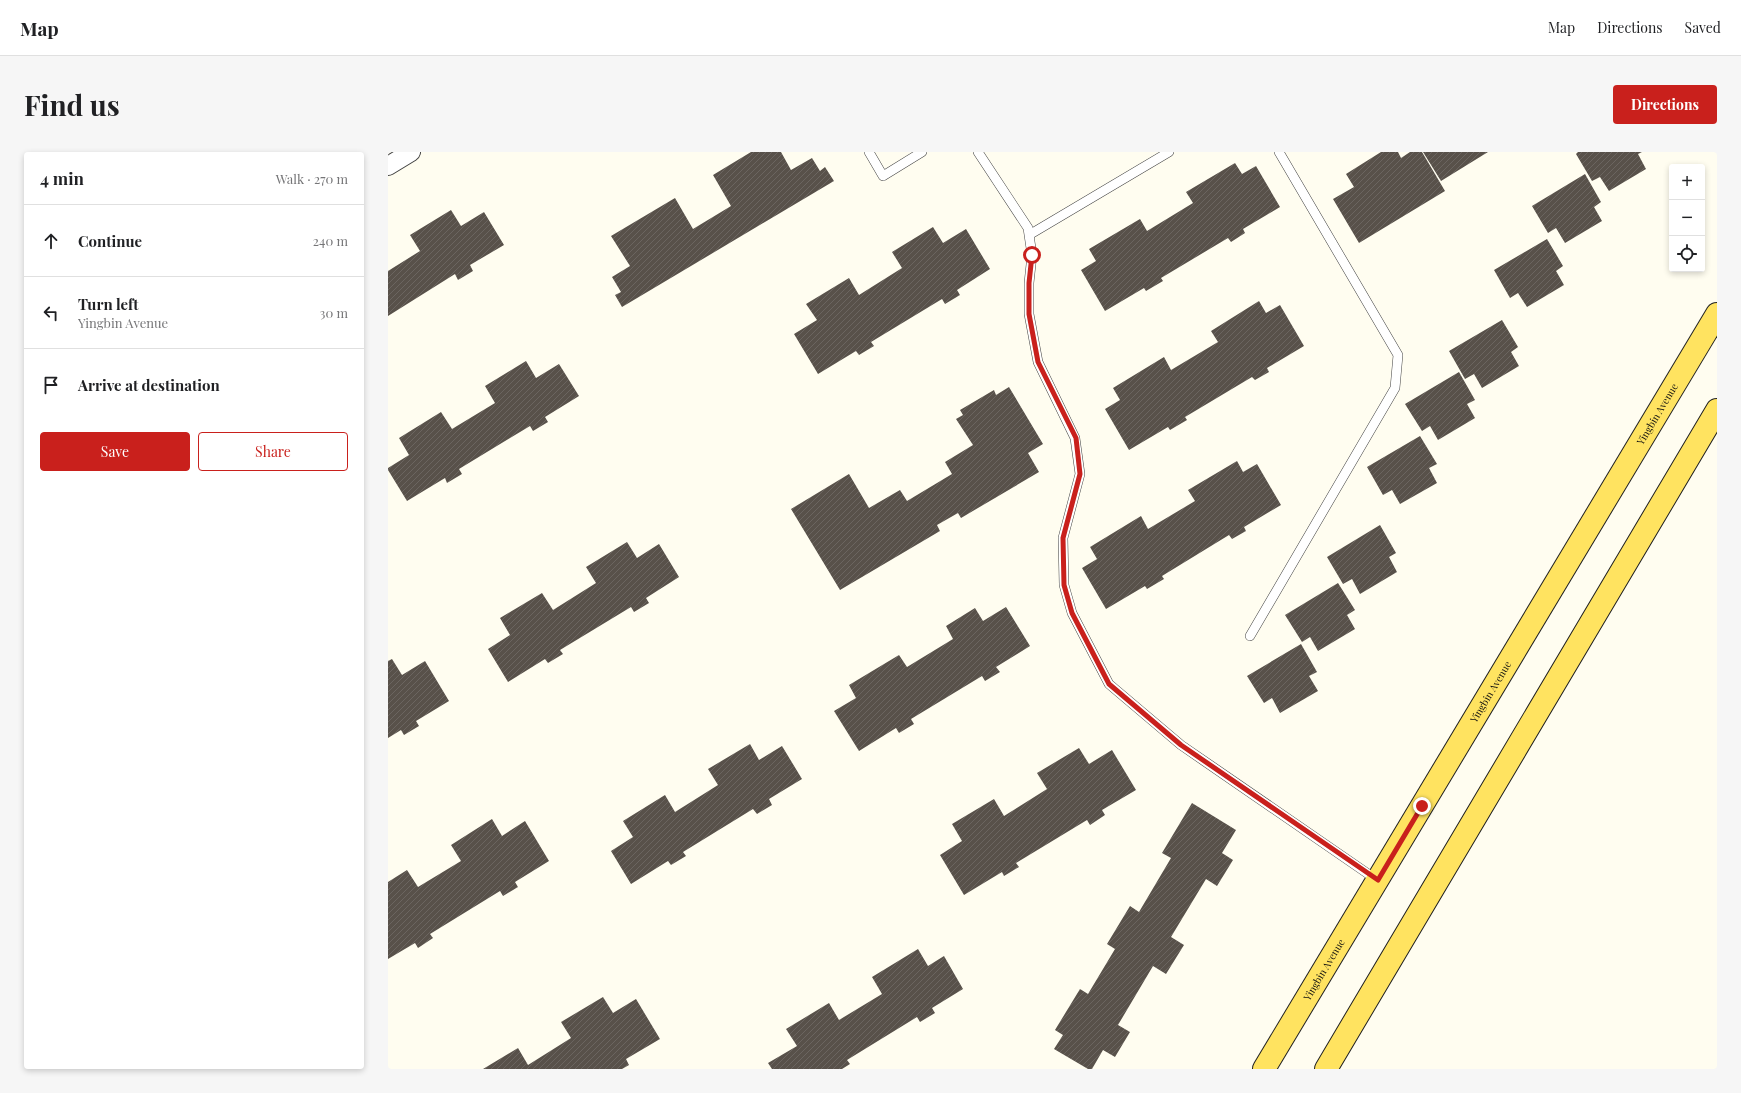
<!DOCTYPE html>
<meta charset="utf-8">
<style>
:root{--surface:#fff;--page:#f6f6f6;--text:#202124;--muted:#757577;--line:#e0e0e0;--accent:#c9201c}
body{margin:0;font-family:"Playfair Display",serif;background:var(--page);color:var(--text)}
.controls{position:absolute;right:12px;top:12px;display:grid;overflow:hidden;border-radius:4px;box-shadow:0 2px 6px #0003}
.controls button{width:36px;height:36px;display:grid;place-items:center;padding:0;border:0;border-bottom:1px solid var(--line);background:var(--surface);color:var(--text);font:20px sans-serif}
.stop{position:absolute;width:12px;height:12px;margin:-9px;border:3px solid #c9201c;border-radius:50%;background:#fff}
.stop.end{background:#c9201c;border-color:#fff;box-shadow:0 1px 4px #0008}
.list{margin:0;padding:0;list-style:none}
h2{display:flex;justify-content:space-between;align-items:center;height:52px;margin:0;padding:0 16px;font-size:17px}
h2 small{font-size:13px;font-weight:400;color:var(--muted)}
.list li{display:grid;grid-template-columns:26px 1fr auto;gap:12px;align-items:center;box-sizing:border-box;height:72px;padding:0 16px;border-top:1px solid var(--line)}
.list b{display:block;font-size:15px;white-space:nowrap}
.list p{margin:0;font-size:13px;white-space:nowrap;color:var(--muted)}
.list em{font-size:13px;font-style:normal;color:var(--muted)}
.actions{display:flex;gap:8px;padding:12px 16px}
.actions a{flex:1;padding:9px 0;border:1px solid var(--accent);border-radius:4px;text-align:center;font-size:14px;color:var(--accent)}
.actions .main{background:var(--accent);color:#fff}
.icon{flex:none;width:22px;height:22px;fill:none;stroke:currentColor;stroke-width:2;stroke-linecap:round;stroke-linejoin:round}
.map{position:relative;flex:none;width:1329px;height:917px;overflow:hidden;border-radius:4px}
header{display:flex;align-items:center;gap:24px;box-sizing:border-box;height:56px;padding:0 20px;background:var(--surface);border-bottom:1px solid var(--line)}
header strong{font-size:19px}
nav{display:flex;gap:22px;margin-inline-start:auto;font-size:14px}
.intro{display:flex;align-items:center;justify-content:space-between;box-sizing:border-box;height:96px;padding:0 24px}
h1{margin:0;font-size:28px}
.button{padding:10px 18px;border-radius:4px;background:var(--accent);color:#fff;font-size:14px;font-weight:700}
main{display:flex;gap:24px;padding:0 24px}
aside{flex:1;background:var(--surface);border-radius:4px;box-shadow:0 2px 6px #0003}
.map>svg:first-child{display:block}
.building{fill:url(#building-hatch)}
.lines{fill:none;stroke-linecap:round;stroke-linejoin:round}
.lane-casing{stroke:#424242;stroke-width:10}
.street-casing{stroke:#424242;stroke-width:20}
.primary-casing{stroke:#202020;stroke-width:24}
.lane{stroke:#fff;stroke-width:9}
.street{stroke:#fff;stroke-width:18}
.primary{stroke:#ffe360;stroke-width:22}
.route{stroke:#c9201c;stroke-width:5}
.labels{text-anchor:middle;stroke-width:4;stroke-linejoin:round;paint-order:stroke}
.street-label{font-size:10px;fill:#0f0f0f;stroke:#fff}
</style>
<header>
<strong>Map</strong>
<nav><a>Map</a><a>Directions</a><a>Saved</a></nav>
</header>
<div class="intro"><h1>Find us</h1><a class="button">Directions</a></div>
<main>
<aside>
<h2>4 min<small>Walk · 270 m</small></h2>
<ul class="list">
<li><svg class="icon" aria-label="ahead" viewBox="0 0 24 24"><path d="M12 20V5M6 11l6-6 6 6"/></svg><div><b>Continue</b></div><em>240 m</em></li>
<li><svg class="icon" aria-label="left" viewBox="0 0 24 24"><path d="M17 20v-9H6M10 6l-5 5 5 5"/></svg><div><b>Turn left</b><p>Yingbin Avenue</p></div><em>30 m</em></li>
<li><svg class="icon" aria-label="arrive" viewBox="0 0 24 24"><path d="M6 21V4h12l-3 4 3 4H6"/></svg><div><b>Arrive at destination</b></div></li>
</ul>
<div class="actions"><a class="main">Save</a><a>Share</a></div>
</aside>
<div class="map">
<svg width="1329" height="917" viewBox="0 0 1329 917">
<defs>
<pattern id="building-hatch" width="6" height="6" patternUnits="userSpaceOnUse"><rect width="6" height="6" fill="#58514a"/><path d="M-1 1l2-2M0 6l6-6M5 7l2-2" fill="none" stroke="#6b6560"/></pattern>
</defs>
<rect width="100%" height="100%" fill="#fffdf0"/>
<path class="building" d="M363,0H393L403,18L424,6L432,19L437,15L446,29L234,155L227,143L233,140L224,125L242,114L223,84L287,46L305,77L343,54L325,23Z
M993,0H1010L1013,6L1022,0H1034L1057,39L971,91L945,47L966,35L958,22Z
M1035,0H1100L1053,29Z
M1190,0H1254L1250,2L1258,17L1221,39L1212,25L1204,29L1188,2Z
M847,11L854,22L868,14L892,55L855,77L857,81L843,90L840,86L773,126L775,129L758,139L756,136L717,159L693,118L708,109L701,97L752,67L759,79L805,51L798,40Z
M1197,22L1213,50L1206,55L1214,69L1177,91L1168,76L1160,81L1144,54Z
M63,58L73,74L96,60L116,93L82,113L85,119L70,128L67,122L0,164V119L32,99L22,83Z
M545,75L555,91L578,77L602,117L569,138L572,143L557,152L554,147L483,190L486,194L471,203L468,199L430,222L406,182L429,168L418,152L461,126L471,143L514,116L504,100Z
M1159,87L1175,114L1168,119L1176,133L1139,155L1130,141L1122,146L1106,118Z
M871,149L878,161L892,153L916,194L879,216L881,220L867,228L864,225L797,265L799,268L782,278L780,275L741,298L717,257L732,248L725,236L776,205L783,218L830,190L823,179Z
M1114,168L1130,195L1123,200L1131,214L1094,236L1086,222L1077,227L1061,199Z
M138,209L148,226L171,212L191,244L157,265L160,270L145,279L142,274L71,317L74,322L59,331L57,326L19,349L0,318V316L21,303L11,286L53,260L64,277L107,251L97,234Z
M1071,220L1087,248L1079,252L1087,266L1050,288L1042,274L1034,279L1017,252Z
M621,235L655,292L640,301L651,320L573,366L570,361L549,373L552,379L452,438L403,357L461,322L481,356L512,338L519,349L564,322L557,310L585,293L568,267L575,263L572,258L606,238L608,243Z
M1032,284L1049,312L1041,316L1049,331L1012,352L1004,338L995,343L979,315Z
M849,309L855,320L869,312L893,353L856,375L858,379L844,387L841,383L774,424L776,427L759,437L757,434L718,457L694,416L709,407L702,395L753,364L760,377L807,349L800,338Z
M992,373L1008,401L1001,405L1009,420L972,442L964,427L955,432L939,405Z
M239,390L249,406L271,392L291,425L258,446L261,451L246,460L243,455L172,498L175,502L160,511L157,507L120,530L100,497L122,483L112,466L154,441L165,458L208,431L198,415Z
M950,431L967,458L959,463L967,477L930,499L922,485L914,490L897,463Z
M618,455L642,494L608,515L612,520L597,529L594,524L523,567L526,572L511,581L508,576L471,599L446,559L468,546L461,533L511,503L519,515L565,487L558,474L587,456L595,469Z
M913,492L929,520L921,524L930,539L892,561L884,546L876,551L859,524Z
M4,507L14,523L37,509L61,549L28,569L31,574L16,583L13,578L0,586V509Z
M362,592L371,608L394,594L414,627L381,647L384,653L369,662L365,657L295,700L298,704L283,713L280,709L243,732L223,699L245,685L235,669L277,643L287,660L330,633L320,617Z
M691,596L701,612L724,598L748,638L714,658L717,663L702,673L699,668L628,711L631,715L616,724L614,720L576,743L552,703L574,689L564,672L606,647L616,664L659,637L649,621Z
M804,651L848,678L834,701L845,708L829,734L818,727L783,785L796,793L778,822L765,814L730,873L742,880L727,905L715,898L704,917H700L666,897L675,883L667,878L692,837L700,842L727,797L719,792L742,754L751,760L783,706L774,701Z
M104,667L114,684L137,669L161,709L127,730L130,735L115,744L112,739L42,782L45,786L30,796L27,791L0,807V730L19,718L30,735L73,709L63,693Z
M530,797L540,814L556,804L575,837L544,856L547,861L532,870L529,865L459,908L462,912L454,917H384L380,911L409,894L398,877L441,851L451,868L494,842L484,825Z
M215,845L225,861L248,847L272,887L238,907L241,913L234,917H95L130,896L140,913L183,886L173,870Z"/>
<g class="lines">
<g class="lane-casing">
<path id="lane" d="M481,0L495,24L534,0
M590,0L640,76L644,103L641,131V162L650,210L687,286L692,322L675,386L676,433L684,461L721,532L793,593L989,728
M641,83L781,0
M862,484L1007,236L1010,203L891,0"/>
</g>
<g class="street-casing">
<path id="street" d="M0,14L23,0"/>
</g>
<g class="primary-casing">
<g id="primary">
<path id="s1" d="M876,917L1329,162"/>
<path d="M938,917L1329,258"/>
</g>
</g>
<use href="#lane" class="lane"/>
<use href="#street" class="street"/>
<use href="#primary" class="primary"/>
</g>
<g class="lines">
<path class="route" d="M644,103L641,131V162L650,210L688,286L692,322L675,386L676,433L684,461L721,532L793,593L990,728L1034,654"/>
</g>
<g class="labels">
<g class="street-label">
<text dy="4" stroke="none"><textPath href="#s1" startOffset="764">Yingbin Avenue</textPath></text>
<text dy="4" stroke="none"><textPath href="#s1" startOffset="440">Yingbin Avenue</textPath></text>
<text dy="4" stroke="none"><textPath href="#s1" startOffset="116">Yingbin Avenue</textPath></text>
</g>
</g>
</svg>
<div class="controls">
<button>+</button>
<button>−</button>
<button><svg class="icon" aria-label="locate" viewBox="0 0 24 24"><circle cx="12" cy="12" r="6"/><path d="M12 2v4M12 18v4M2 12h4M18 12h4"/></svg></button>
</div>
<div class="stop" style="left:644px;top:103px"></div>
<div class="stop end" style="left:1034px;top:654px"></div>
</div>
</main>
